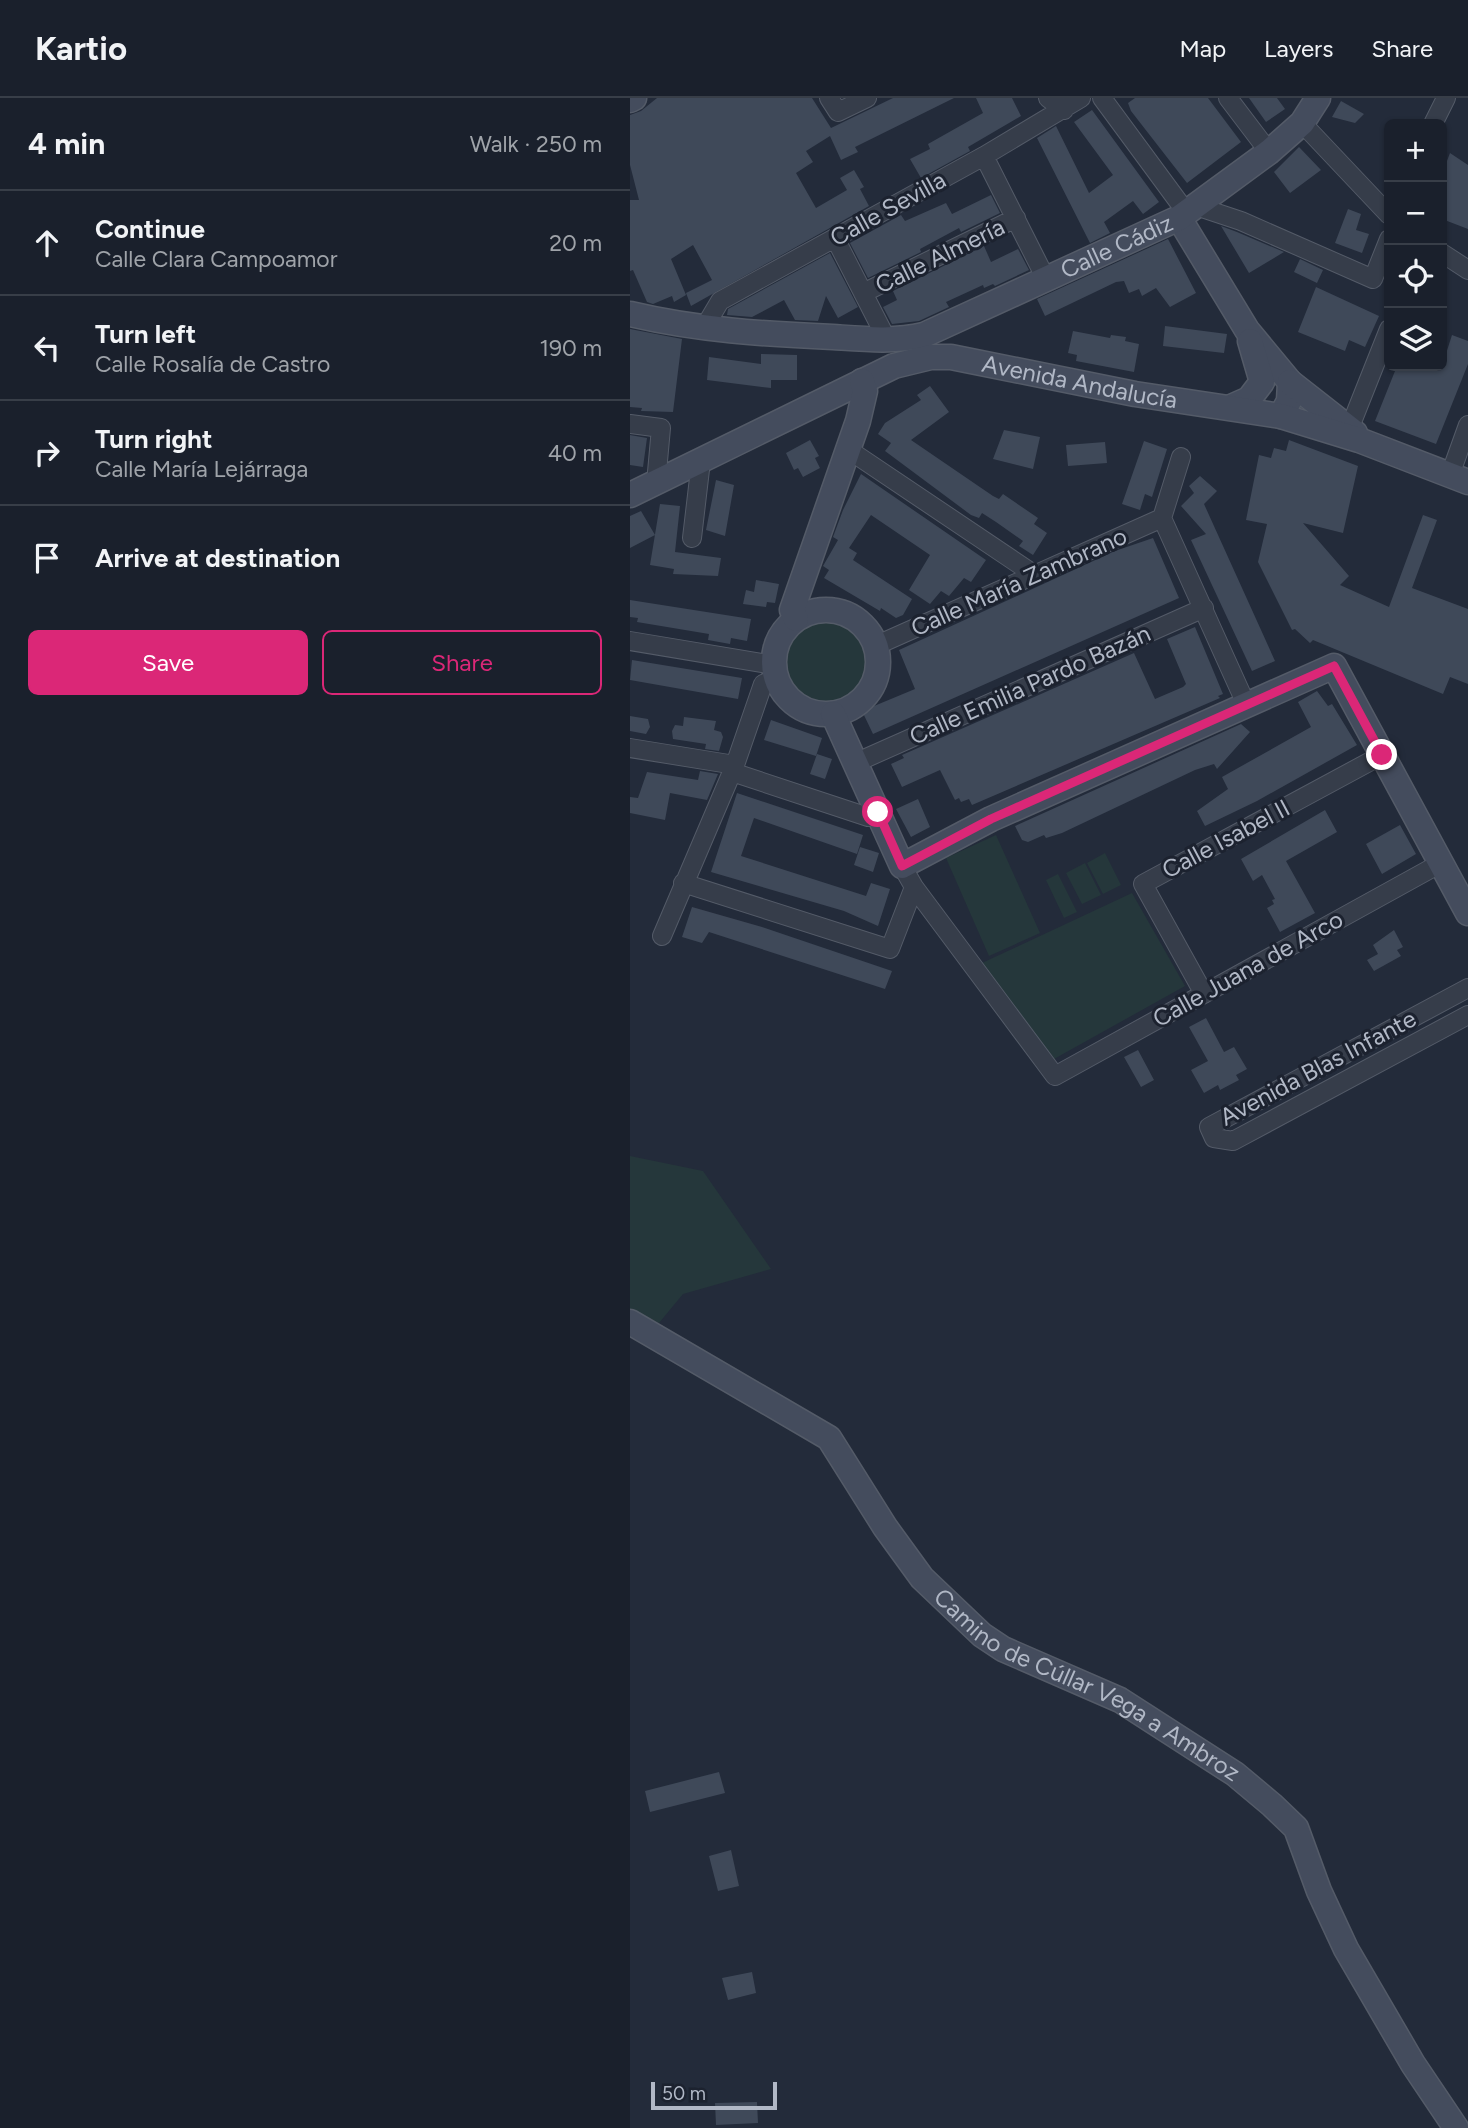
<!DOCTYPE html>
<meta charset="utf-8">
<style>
:root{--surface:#1a202c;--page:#232834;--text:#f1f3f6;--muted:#9fa3a9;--line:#383e48;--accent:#db2777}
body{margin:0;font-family:Figtree,sans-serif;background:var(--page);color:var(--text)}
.controls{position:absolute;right:21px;top:21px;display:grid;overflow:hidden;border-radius:10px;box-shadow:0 2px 5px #0004}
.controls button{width:63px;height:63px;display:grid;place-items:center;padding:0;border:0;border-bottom:2px solid var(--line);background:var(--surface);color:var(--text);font:35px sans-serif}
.scale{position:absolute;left:21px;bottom:18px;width:126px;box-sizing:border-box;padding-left:7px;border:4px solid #b1b8c6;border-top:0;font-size:19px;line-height:24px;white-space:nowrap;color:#b1b8c6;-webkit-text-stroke:5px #1c222f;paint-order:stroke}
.stop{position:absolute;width:21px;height:21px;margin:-16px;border:5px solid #db2777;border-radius:50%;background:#fff}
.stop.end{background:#db2777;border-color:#fff;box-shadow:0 2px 7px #0008}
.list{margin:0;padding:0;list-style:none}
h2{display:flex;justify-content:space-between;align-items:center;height:91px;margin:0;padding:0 28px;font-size:30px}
h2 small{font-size:23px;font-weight:400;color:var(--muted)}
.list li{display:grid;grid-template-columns:46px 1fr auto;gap:21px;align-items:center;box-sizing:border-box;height:105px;padding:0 28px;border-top:2px solid var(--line)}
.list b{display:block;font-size:26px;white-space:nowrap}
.list p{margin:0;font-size:23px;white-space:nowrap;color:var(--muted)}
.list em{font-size:23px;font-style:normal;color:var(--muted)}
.actions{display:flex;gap:14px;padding:21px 28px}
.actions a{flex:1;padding:16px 0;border:2px solid var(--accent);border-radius:10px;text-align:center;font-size:24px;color:var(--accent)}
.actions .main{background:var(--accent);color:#fff}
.icon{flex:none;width:38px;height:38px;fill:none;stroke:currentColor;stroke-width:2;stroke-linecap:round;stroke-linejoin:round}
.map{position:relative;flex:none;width:838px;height:2030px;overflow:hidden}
header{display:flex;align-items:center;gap:42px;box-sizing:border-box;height:98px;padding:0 35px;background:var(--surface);border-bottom:2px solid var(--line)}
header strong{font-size:33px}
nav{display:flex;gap:38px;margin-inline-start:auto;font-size:24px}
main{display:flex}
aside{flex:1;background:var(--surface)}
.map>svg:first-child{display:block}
.green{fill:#25373b}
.building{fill:#3f4959}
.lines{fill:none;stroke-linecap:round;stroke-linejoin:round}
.street-casing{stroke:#545b68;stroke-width:20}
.secondary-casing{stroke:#545b68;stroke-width:27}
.street{stroke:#363d4a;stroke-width:18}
.secondary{stroke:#444c5d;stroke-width:24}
.route{stroke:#db2777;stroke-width:9}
.labels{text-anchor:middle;stroke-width:6;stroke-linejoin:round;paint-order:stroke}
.street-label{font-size:24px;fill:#b1b8c6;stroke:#1c222f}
</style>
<header>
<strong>Kartio</strong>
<nav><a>Map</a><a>Layers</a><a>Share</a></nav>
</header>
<main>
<aside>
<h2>4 min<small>Walk · 250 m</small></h2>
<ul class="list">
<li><svg class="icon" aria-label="ahead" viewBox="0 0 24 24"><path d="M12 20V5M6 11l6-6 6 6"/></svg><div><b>Continue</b><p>Calle Clara Campoamor</p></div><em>20 m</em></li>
<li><svg class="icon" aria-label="left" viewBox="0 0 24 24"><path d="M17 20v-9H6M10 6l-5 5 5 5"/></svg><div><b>Turn left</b><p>Calle Rosalía de Castro</p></div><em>190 m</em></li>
<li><svg class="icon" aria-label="right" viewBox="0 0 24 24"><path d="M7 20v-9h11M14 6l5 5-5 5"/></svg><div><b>Turn right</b><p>Calle María Lejárraga</p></div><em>40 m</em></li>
<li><svg class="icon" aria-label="arrive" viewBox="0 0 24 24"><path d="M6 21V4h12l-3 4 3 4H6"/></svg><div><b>Arrive at destination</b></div></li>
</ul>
<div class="actions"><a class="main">Save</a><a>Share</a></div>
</aside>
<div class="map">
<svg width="838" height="2030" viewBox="0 0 838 2030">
<rect width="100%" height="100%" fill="#232b3a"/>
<path class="green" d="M153 565a42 42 0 1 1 84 0a42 42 0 1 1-84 0Z
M366,737L410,835L359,858L316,760Z
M475,755L491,787L473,796L457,765Z
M455,765L471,797L452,806L436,775Z
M428,776L447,814L434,820L416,782Z
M502,795L555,888L424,961L352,865Z
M0,1058L73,1073L141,1171L53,1196L29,1225L0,1211Z"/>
<path class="building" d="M27,0H182L201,30L263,0H324L225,49L228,54L211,62L200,38L176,53L183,64L166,75L186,110L217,92L210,80L224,72L234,89L230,91L239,108L61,208L56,195L82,182L63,147L41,161L56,197L44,204L42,198L23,206L17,204L3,172L0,173V102H9L0,67V17L11,13Z
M346,0H382L391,18L338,49L340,53L291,80L280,61L300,51L298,46L353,15Z
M505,0H578L611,44L557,85L501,13L498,5Z
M619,0H647L655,11L636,24Z
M711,3L734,16L725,25L702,19Z
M462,12L529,104L513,116L503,103L474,124L480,135L460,145L407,40L426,28L459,95L483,77L444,24Z
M669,49L691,72L660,95L644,74Z
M820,55L838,67V131L812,121V76Z
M361,97L370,115L331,134L329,130L290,151L291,154L238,180L220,145L271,117L275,123L316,105L322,116Z
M718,111L731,116L726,132L739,136L732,155L705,145Z
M591,128L607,134L654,154L619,175Z
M538,141L566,195L540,209L526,190L512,198L509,191L499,195L494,183L486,184L415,218L407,201Z
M354,148L361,164L388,151L399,172L365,188L363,186L354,190L353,187L316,204L319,209L289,223L262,226L253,209L267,202L263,193Z
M200,155L228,209L208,220L196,198L188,223L165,222L154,202L122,219L97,217L98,211Z
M670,161L693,172L687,185L664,174Z
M686,189L749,218L735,249L719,242L715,253L668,234Z
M535,228L597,236L594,255L533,248Z
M0,231L52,241L43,314L11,313L12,310L0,309Z
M443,233L480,240L481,237L496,239L495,243L509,246L504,274L446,263L447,257L438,255Z
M822,237L838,243V266L806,346L745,323L767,268H812Z
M131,256L167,257V282H141V290L77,282L79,259L131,266Z
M300,288L319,314L281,342L363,398L369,401L373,396L408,420L404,426L417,435L403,457L389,448L393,443L366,424L352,415L349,420L341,417L255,353L261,345L248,336L255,325L291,302L287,297Z
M374,332L410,339L403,371L363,361Z
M0,337L17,340L13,369L0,367Z
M180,342L189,358L185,360L190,370L173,379L168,370L164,372L156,355Z
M659,342L728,368L713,435L673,425L719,478L710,487L759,509L793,417L807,422L782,490L838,511V586L820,579L813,596L683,542L680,545L665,531L662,532L628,464L637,426L616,422L629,357L641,360L644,350L656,353Z
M514,343L537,351L522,399L515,396L510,412L492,406Z
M475,344L477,365L438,368L436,347Z
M231,376L356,462L341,484L334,480L319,498L311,493L300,506L279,492L300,457L241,417L219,450L227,455L223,462L282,501L273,517L266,520L251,510L250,513L194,480L199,472L193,468L208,442L203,439L213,412Z
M570,378L587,393L574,406L645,563L622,573L561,442L576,436L551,408L564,395L559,388Z
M86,382L104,387L95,438L76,432Z
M30,406L50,408L45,454L91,460L88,478L43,476L44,471L20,467Z
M11,413L25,437L0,450V418Z
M523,440L549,500L243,636L232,613L285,591L269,552L485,453Z
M126,482L149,486L145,505L137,504L136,509L113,506L116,492L124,494Z
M0,502L121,521L117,543L101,540L100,546L78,542L79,536L7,524L8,520L0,519Z
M565,529L593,596L588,598L590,600L342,707L339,701L331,704L329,700L325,702L310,672L272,689L261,666L274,660L272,657L504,555L525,601L553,589L556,586L537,541Z
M2,562L112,580L108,601L0,582Z
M687,593L698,608L702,606L727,647L627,703L575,728L567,713L598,691L592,679L681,629L668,604Z
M0,618L18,621L20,629L16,636L0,633Z
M54,619L86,623L84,632L91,634L93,639L89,653L75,651L76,646L43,641L42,633L45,627L53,628Z
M141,622L192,640L186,658L134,642Z
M611,626L620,634L587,671L584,666L565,672L432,735L416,740L414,737L398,744L392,742L385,728Z
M187,656L202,661L195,681L180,676Z
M70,673L88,676L77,702L40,695L35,722L0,715V699L8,700L17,674L68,682Z
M107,695L233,737L227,756L124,720L111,758L236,798L241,785L260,791L248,828L214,813L81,774Z
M288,701L300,729L281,739L266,711Z
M695,712L707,734L656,763L685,815L650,834L637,810L644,806L642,802L645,801L632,777L623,783L611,761Z
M770,727L786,756L752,776L736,746Z
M230,749L249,755L243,774L224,767Z
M62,809L132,829L262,873L255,891L79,834L72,845L52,839Z
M764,832L773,849L767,852L771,858L744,873L737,862L748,856L743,847Z
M576,920L594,954L604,949L617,971L606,977L609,982L590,992L588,987L574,995L561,972L578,963L559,929Z
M508,952L524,982L511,989L494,959Z
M89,1674L95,1695L20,1714L15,1693Z
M101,1752L109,1788L88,1793L79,1758Z
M122,1874L126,1895L98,1902L92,1880Z
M127,2004L128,2025L86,2027L85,2005Z"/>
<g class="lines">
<g class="street-casing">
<path id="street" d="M199,0L208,14L237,0
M418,0L434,12
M472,0L556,114
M598,0L639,54
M672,25L759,117
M803,26L816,0
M354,58L417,183
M572,110L611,123L743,181L759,141
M205,140L252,232L253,241
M812,155L838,172
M233,195L386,120
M74,230L90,203L354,58L451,0
M0,326L31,330L26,385
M720,329L759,231
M219,352L405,477
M551,359L532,420L616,606
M820,377L838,327
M62,440L71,363
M0,543L144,567
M245,548L532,420
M0,650L105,667
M225,665L574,510
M102,674L238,719L248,714
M272,768L284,789L425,978L811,765
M53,785L260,851L284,789
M32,838L105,667L133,586L146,580
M838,890L579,1029L584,1040L603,1043L838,917
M574,896L513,786L752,657"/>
</g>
<g class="secondary-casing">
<g id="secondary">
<path d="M0,2L4,0"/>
<path d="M549,120L617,232L660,284L659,303L651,318"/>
<path id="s1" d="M0,216C67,232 134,236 203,239C234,241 264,244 294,237L549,120L639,54L672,25L688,0"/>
<path d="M660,284L725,335"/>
<path d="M601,309L619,301L632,284L620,243"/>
<path id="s2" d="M0,397L264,268L301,259H321L505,296L651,318L729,342L838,384"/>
<circle cx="196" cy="564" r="52"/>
<path d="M166,521L162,512L228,323L235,293L232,283"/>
<path d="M203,616L272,768L361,721L704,568L838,815"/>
<path id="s3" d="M0,1224L199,1340L255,1429L292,1480L352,1537L373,1551L490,1602L605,1676L642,1707L666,1730L689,1793L716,1851L783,1966L826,2030"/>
</g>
</g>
<use href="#street" class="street"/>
<use href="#secondary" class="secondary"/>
</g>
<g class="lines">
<path class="route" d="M248,714L272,768L361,721L704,568L752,657"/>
</g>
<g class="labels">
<g class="street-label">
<text transform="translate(258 111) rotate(-29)" y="8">Calle Sevilla</text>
<text dy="8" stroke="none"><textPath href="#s1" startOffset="508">Calle Cádiz</textPath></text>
<text transform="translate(310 158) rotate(-26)" y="8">Calle Almería</text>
<text dy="8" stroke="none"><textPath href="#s2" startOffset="483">Avenida Andalucía</textPath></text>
<text transform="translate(389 484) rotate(-24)" y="8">Calle María Zambrano</text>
<text transform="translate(400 587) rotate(-24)" y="8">Calle Emilia Pardo Bazán</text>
<text transform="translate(596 741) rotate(-28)" y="8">Calle Isabel II</text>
<text transform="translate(618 871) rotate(-29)" y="8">Calle Juana de Arco</text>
<text transform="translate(688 970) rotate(-28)" y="8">Avenida Blas Infante</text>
<text dy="8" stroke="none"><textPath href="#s3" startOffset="597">Camino de Cúllar Vega a Ambroz</textPath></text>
</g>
</g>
</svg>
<div class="controls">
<button>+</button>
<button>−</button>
<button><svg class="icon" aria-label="locate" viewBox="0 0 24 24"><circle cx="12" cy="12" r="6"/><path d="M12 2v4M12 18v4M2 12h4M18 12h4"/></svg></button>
<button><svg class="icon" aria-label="layers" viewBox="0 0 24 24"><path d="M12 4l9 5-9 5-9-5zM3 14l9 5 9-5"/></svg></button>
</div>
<div class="scale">50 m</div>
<div class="stop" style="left:248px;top:714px"></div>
<div class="stop end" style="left:752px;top:657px"></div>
</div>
</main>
